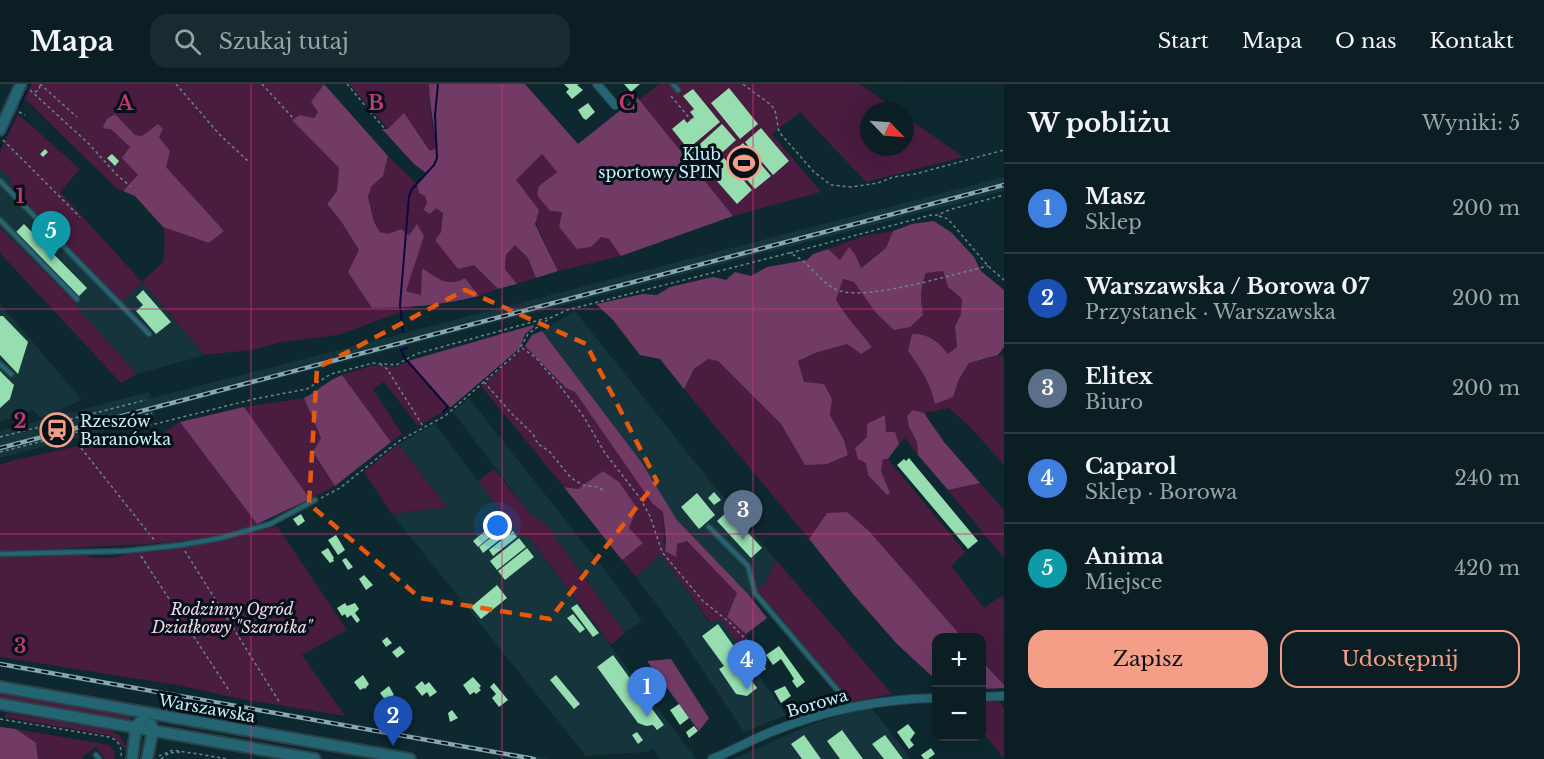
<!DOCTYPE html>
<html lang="pl">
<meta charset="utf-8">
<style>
:root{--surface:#0a1e23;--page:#182b30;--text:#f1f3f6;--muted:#99a2a6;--line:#2a3c41;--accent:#f49e88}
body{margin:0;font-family:"Libre Baskerville",serif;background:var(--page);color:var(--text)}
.controls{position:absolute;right:18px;bottom:18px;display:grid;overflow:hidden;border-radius:12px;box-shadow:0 6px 24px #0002}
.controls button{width:54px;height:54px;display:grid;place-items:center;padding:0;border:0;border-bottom:2px solid var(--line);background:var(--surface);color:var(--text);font:30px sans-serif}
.compass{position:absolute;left:860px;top:18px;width:54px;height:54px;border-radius:50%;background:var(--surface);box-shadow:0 6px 24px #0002;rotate:115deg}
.you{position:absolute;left:498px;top:442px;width:21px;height:21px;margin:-15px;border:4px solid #fff;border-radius:50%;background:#1a73e8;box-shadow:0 0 0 9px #1a73e833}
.badge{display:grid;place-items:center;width:39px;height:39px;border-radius:50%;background:var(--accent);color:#fff;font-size:20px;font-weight:700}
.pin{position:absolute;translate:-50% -50px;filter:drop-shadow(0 2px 3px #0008)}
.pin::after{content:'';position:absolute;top:32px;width:21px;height:18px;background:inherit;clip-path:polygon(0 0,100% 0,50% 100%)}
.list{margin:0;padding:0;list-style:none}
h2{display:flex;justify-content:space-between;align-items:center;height:78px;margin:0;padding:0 24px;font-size:26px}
h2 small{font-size:20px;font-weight:400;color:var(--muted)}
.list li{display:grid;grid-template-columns:39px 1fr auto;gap:18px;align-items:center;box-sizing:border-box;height:90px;padding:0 24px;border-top:2px solid var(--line)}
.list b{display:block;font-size:22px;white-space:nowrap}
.list p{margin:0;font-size:20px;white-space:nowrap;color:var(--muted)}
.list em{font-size:20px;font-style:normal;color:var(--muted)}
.actions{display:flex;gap:12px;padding:18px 24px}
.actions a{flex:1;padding:14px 0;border:2px solid var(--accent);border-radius:18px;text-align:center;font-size:21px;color:var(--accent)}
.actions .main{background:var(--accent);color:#111}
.icon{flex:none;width:33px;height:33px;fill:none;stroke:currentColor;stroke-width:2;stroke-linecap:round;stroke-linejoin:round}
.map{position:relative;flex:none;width:1004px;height:675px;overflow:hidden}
header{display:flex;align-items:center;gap:36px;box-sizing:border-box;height:84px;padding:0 30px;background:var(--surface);border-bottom:2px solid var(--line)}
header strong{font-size:28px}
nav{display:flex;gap:33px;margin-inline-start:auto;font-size:21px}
.search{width:420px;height:54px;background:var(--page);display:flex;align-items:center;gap:15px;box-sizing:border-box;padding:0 21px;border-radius:18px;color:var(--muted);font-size:22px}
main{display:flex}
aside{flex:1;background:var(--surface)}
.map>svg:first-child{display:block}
.built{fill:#15343b}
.green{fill:#491c40}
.forest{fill:#723b66}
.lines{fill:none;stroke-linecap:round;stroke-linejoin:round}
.stream{stroke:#0c083d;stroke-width:2}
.building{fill:#96ddaf}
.lane-casing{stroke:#2c4249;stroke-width:7}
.street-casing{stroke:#2c4249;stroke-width:10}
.secondary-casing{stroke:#2c4249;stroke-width:14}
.path{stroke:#66878f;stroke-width:1.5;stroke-dasharray:3 3;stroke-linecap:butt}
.lane{stroke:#246574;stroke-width:4}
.street{stroke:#246574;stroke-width:8}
.secondary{stroke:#246574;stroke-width:10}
.rail-casing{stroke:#84a7b0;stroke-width:4.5}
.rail{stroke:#001117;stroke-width:2;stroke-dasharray:7;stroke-linecap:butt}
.marked{fill:none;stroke:#e8590c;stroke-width:4.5;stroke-dasharray:12 8;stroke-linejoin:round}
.grid{fill:none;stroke:#c33873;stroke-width:1.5;stroke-opacity:0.55}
.labels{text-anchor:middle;stroke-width:6;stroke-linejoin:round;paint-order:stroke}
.poi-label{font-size:16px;fill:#c8f0fa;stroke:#001117;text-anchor:end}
.park-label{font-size:16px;font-style:italic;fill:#f7d5ee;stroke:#001117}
.street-label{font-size:16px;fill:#c8f0fa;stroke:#001117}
.grid-label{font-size:20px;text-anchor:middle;font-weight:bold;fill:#c33873;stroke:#001117;stroke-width:6;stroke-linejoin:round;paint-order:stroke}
</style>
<header>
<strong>Mapa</strong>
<div class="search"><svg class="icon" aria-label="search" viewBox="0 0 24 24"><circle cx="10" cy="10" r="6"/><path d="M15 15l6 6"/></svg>Szukaj tutaj</div>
<nav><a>Start</a><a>Mapa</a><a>O nas</a><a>Kontakt</a></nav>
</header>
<main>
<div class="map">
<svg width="1004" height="675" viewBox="0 0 1004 675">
<rect width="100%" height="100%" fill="#0d282f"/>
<path class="built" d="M0,84L12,96L9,102L122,218L142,198L205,271L137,290L79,226L74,217L0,144Z
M1004,93V107L154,327L155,333L0,374V347L149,308L151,314L273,283Z
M0,220L21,244L82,316L40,334L33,326L0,338Z
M575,227L710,397L776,476L765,500L749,511L677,436L642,379L542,247Z
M469,314L608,490L642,537L625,549L544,438L530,430L453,328Z
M435,340L518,450L528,452L696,675H660L653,665L645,668L586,672L392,430L447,423L398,360Z
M661,470L709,538L721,535L786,631L744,648L678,549L636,493Z
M0,577L138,602L551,675H518L0,583Z
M870,622L911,675H733L812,640Z"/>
<path class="green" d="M32,0H324L318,7V28L314,34L300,31L293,36L339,84L337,107L327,120L341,137L359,166L372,224L415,223L338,251L282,258L251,266L205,271L142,198L122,218L9,101L12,96L0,84V68L18,30L80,85L60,108L142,198L163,178L165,155L163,143L209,159L224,147L165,83L170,67L159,53L158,40L142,52L135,51L115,30L106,45L111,44L130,63L125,72L138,92L123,107L117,105L25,15Z
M349,0H429C429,22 433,43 436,64L430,67L417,47L388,45Z
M659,0H860L898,27H869V63H905V32L963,73L866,98L800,28L772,50L821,108L733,132L639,16Z
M542,70L557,88L539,102L562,127L559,143L577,164L591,163L601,153L609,155L621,172L558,187L516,96Z
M388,72L417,100L419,109L425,112L427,119L423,126L436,124L443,129L441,148L435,156L474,181L498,205L479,212L465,194C446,204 438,195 423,185L421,211L406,207L415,141L409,151L401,145L388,150L380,148L374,138L368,113L371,103L383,92Z
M0,144L74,217L79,226L137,290L121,299L0,169Z
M893,147L886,164L860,184L855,170L849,164L840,176L828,165L864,152Z
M515,161L528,174L536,194L517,200L505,185L506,171Z
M943,186L948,203L962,215L961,230L955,242L957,263L948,270L908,267L924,289L933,308L953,313L959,295L969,279L1001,271L1004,274V381L972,345L949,324L924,329L913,327L909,343L917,358L918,371L905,354L899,360L895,349H886L885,331L867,353L866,378L890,409L881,387L883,374L888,375L965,468L951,482L984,524L1001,512L1004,515V601L982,576L981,554L962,553L869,447L847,429H827L809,455L684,305L694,285L708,275L718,277L781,340L805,381L844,356L830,331L804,298L798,277L815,269L847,260L861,270L849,235L836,215L843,195L854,198L876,229L920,217L921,203L927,189Z
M525,262L566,304L575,308L652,419L663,428L665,467L677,460L687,457L738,509L727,533L746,550V554L761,571L750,578L721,536L710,538L661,470L636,493L622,476L642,459L629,444L632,433L603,387L578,405L564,403L481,302Z
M408,277L448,323L443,328L418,342L384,298L373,305L402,350L391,358L342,291L374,281L395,283Z
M304,314L321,354L313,368L335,402L310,415L244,323Z
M180,338L257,440C197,461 145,460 83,463C55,465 28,470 0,468V381L14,376L111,355L163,349Z
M398,360L447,423L392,430L364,388Z
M494,385L530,430L544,438L625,549L611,561L528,452L518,450L478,397Z
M980,399L1004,426V474L948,406Z
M277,442L347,546L302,571L345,632L235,614L183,602L0,573V473L86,470L91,474H111L134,469L220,457Z
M776,476L892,610L852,618L757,505L765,500Z
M0,596L357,659L307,652Z
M0,607L130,631L131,634L128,636L0,614Z
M982,616H998L1004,625V675L982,647Z
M7,629L109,646L119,651L127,664L123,663L112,652L4,633Z
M16,645L109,661L115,668L114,675H105L96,663L82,673L83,675H38L36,659Z"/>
<path class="forest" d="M324,0L388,72L383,92L371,103L368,113L374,138L380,148L388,150L401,145L409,151L417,140L424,152L406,207L421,211L422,184C438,194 446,204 465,194L479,212C443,221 408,224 372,224L348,188L359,166L341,137L327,120L337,107L339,84L292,36L300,31L314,34L318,28L311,18Z
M429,0H525L578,60L637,13L733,132L621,172L609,155L601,153L591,163L577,165L559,143L562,128L550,127L537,111L539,102L557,88L542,70L516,96L539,126L535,140L558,187L536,194L528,174L515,161L506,171L505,185L517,200L498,205L474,181L458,185L435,156L441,148L443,129L436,124L430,130L423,126L427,119L425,112L419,109L417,100L426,89L414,80L382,45H388L404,29L430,67L436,64C435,42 429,22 429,0Z
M115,30L135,51L142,52L158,40L163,45L159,53L170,67L166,83L224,147L209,159L163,143L135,112L123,107L138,91L122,74L130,63L111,45H106L103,43L107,35Z
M934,137L952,149L974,173L981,187L1004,206V263L998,271L969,279L959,295L953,313L935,320C931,299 920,284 908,267L912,250C929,250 938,257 948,270L957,263L955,242L961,230L962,215L948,203L943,187L926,189C920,205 920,215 923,231L910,243L894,246L876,229L854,198L843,195L836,216L849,235L872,263L861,270L847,260L815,269L798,277L804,298L824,300L832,315L830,331L844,356L848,371L827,380L805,381L781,340L718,277L708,275L694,285L684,305L660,275L640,271L613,236L596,220L643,210L657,211L670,203L713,193L726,196L735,188L751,192L767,183L807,176L813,170L828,165L840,176L849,163L855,170L861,184L886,164L893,147L912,140Z
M533,241L534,243L525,250L520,264L451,323H448L408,277Z
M542,247L642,379L677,436L749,511L767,534L746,550L727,533L737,509L687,457L677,460L676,473L665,467L666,455L663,428L652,419L575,308L566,304L525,262L532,251Z
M342,291L391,358L335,402L313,368L321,354L304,314C318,307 328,296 342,291Z
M244,323L310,415L257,440L180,338Z
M913,326L924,329L944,358L980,399L948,406L918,371L917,358L909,343L907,332Z
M885,331L886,348H895L899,360L888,375H883L881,387L890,409L887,411L868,391L866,379L858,375L855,364L867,353V340Z
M603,387L619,398L637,424L629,444L643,459L622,476L564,403L578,405Z
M847,428L869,447L962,553L936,554V596L897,560L853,510L809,455L827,429Z
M671,575L709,634L699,647L647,577Z
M981,576L1004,601V604L982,605Z
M0,643L16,645L36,659L38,675H0Z"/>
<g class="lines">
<path class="stream" d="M29,1V0
M19,22L26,7
M5,51L14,31
M0,62V61
M403,248L400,221L409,112L412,105L434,81L437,74L435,31L438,0
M407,264L401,266L404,273L448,323L443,328"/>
</g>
<path class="building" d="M564,0H579L577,1L583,6L572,15L566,8L569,5Z
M624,0H640L631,8Z
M729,4L758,40L740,55L711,19Z
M693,5L720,38L688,65L672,45L684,35L687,39L694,33L690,28L694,25L683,12Z
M588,19L595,28L586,36L583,34L578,26Z
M722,40L736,56L704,85L690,69Z
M761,44L789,77L773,91L745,58Z
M743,59L771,92L755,105L727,73Z
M45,65L48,68L43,73L40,70Z
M112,70L119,77L115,82L107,74Z
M724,74L752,106L737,120L709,88Z
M24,140L87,204L78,213L15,149Z
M143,206L171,238L156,250L136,227L143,221L136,213Z
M0,232H3L28,258L18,290L0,271Z
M0,287L14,301L10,315L0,324Z
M909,374L978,457L968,465L897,381L904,375L906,377Z
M714,408L721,416L714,421L708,414Z
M697,409L715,431L699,445L681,423Z
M728,427L762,464L751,474L717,437Z
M301,430L305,437L298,442L293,435Z
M502,433L507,439L478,463L473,457Z
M508,440L512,446L483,469L479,463Z
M513,447L517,453L493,472L489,466Z
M336,451L345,466L338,471L328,456Z
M519,454L526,463L497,486L490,477Z
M328,464L334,474L333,475L334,477L330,479L321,468Z
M527,464L534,473L505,496L498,487Z
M346,474L353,483L348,486L342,476Z
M364,491L373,501L366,506L359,495Z
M497,501L507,514L481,535L471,523Z
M345,519L347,522L355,519L359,525L355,529L360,536L357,539L351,531L347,534L345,530L342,532L337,524Z
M577,520L599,549L593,553L571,524Z
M573,530L585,545L580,549L567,534Z
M718,540L740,571L736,574L757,604L747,612L736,610L719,585L724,582L702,552Z
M387,553L392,559L386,563L382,557Z
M400,562L405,568L397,574L392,568Z
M779,562L805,598L797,604L792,597L794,595L791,590L781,575L773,581L766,571Z
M613,571L650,622L664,641L657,646L653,641L646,642L638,639L597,583Z
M758,574L766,585L761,588L753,577Z
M363,591L369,600L365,605L364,604L360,606L354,598Z
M556,591L580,620L574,625L550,596Z
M473,593L481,602L479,604L481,606L476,610L474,608L470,611L463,601Z
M422,597L425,601L429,598L437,608L430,613L427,608L422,612L415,603Z
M494,599L508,616L499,623L492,614L496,610L490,603Z
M389,602L394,611L392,612L393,615L386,617L380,609Z
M785,602L791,612L781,619L774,607Z
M679,620L689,634L680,641L670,626Z
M452,626L458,634L450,638L448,629Z
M908,640L915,649L910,656L914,661L909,665L897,648Z
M694,642L698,647L689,654L686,648Z
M842,646L863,675H840L827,657Z
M637,648L643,656L638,660L632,651Z
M804,651L821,675H802L791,660Z
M885,651L903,675H884L872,660Z
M931,664L935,670L928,675H924L921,671Z"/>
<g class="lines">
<g class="lane-casing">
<path id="lane" d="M673,0L678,6
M0,97L149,250
M0,136L77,215
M0,280L11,290
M709,443L748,482L755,509L851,622
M0,470L125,467L181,461L221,454L270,440L315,416
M96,671L99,675"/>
</g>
<g class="street-casing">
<path id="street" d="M597,0L615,21
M981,613L1004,612
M712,675C732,667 751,656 771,648C825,626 878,615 936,614"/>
</g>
<g class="secondary-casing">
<path id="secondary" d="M0,46L21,0
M0,603L410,675
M0,620L315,675
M132,675L136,643L147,629
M147,675L153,646L151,640"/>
</g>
<path class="path" d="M40,0L77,33
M176,0L219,50L248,77
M262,0L293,34
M347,0L384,44
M743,0L771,21L775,26L779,48L814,88L831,101L851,103L878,99L893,93L915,90L1004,66
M30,6L89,60L117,91L130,102
M35,8L39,6L40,1
M671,12L691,36
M19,28L25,31
M3,56L80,133
M939,132L948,135L988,182L1004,196
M790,169L931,131H937L952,125L1004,111
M522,264L536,274L556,297L582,330L605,369L640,414L650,432L662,468L703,517L728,537L757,567
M380,280L387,285L423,342
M484,298L512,330L533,350L538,360L549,367L571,394L583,401L597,403L605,407
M131,346L254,315L307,305L331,290L373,279L396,281L416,270L547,234
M0,353L146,316
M81,364L155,457
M0,368L152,329
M321,414L340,404L399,357L445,332L518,268L528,250L550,234L567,226L789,169C810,176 819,200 840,207C871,216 954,190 988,182
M185,467L280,619
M141,472L230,608
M0,635L109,653C120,657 122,664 121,675
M159,672L173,666L228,675
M161,675L169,669L180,668"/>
<use href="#lane" class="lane"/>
<use href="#street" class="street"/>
<use href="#secondary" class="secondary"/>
<g class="rail-casing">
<path id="rail" d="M0,364L1004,101
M0,580L534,675"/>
</g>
<use href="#rail" class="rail"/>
</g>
<path class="marked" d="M465,206L586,260L657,397L550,535L420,514L309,420L317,284Z"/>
<path class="grid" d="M251,0V675M502,0V675M753,0V675M0,225H1004M0,450H1004"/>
<defs>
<g id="stadium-ring" transform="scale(1.725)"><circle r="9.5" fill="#001117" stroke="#f49e88" stroke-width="1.5"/><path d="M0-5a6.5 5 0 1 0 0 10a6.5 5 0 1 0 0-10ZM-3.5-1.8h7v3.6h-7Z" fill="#f49e88"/></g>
<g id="station-ring" transform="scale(1.725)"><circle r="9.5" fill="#001117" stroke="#f49e88" stroke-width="1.5"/><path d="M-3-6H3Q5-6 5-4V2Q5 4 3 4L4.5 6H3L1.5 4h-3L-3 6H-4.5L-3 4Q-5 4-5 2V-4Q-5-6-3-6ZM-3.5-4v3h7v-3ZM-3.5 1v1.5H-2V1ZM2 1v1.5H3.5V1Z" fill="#f49e88"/></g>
</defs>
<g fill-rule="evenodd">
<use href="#stadium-ring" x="744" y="79"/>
<use href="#station-ring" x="57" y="346"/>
</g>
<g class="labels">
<g class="poi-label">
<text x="721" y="76">Klub<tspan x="721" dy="18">sportowy SPIN</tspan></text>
<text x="80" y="343" text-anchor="start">Rzeszów<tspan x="80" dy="18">Baranówka</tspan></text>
</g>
<g class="park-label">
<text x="232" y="531">Rodzinny Ogród<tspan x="232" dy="18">Działkowy "Szarotka"</tspan></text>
</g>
<g class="street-label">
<text transform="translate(817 619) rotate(-16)" y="6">Borowa</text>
<text transform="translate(207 624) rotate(10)" y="6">Warszawska</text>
</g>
</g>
<g class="grid-label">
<text x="125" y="26">A</text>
<text x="376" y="26">B</text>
<text x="627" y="26">C</text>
<text x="20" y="119">1</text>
<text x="20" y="344">2</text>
<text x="20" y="569">3</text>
</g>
</svg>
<div class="controls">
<button>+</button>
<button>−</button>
</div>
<svg class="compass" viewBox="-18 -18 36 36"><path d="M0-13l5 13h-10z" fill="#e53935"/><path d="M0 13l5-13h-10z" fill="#99a2a6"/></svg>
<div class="you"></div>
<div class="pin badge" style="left:647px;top:633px;background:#3f7fe0">1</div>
<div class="pin badge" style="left:393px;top:662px;background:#1a4fb4">2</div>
<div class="pin badge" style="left:743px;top:456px;background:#5c6f8a">3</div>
<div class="pin badge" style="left:747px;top:606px;background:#3f7fe0">4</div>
<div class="pin badge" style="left:51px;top:177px;background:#0f9aa8">5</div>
</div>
<aside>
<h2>W pobliżu<small>Wyniki: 5</small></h2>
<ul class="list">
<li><span class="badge" style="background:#3f7fe0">1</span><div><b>Masz</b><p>Sklep</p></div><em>200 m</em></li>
<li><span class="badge" style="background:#1a4fb4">2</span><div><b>Warszawska / Borowa 07</b><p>Przystanek · Warszawska</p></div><em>200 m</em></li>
<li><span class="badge" style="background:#5c6f8a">3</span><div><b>Elitex</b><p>Biuro</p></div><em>200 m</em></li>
<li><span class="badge" style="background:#3f7fe0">4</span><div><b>Caparol</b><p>Sklep · Borowa</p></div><em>240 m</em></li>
<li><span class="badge" style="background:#0f9aa8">5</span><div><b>Anima</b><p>Miejsce</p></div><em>420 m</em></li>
</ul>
<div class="actions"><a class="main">Zapisz</a><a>Udostępnij</a></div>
</aside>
</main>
